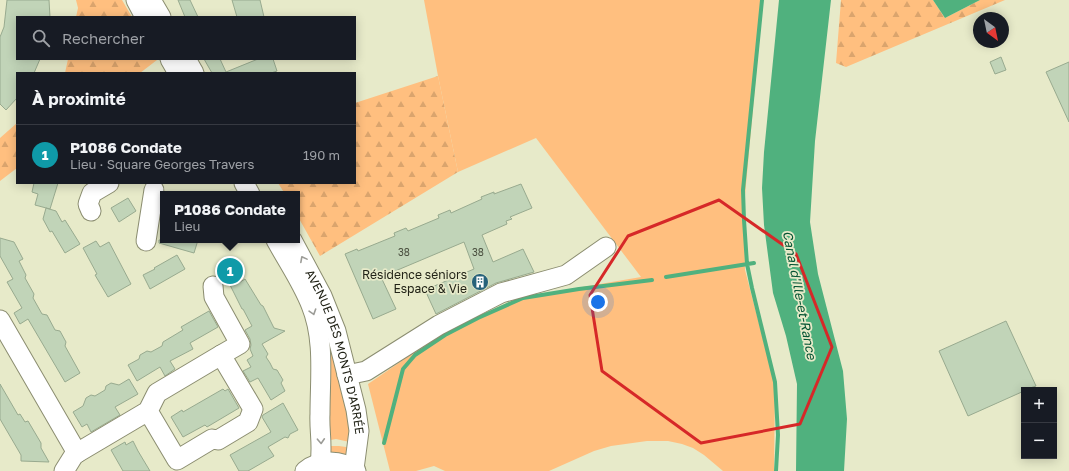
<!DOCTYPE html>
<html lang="fr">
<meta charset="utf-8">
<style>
:root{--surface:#171b24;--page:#20242c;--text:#f1f3f6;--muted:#9ea1a6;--line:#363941;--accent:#96b2be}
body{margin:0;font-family:"Golos Text",sans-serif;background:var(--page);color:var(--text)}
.controls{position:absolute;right:12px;bottom:12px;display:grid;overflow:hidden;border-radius:0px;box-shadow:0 2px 10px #0003}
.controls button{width:36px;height:36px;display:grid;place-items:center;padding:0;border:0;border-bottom:1px solid var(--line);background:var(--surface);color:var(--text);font:20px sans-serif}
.compass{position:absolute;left:973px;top:12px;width:36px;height:36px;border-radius:50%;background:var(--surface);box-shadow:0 2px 10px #0003;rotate:147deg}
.you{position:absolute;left:598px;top:302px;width:14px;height:14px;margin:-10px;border:3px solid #fff;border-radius:50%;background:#1a73e8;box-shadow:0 0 0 6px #1a73e833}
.badge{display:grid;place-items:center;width:26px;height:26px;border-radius:50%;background:var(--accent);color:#fff;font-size:13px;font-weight:700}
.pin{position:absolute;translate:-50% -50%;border:2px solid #fff;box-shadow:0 1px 4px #0006}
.popup{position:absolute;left:160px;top:191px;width:140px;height:52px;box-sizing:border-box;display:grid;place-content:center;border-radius:0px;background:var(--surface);filter:drop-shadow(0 1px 3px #0005);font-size:13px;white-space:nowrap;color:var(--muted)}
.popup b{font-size:15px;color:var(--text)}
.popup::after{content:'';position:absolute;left:50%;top:100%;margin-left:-8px;border:8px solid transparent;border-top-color:var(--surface)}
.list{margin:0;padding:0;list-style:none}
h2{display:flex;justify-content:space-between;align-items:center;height:52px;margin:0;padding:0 16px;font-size:17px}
h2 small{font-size:13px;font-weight:400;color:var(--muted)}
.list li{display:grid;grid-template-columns:26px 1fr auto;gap:12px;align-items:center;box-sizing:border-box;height:60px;padding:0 16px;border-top:1px solid var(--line)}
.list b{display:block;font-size:15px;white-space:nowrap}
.list p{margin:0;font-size:13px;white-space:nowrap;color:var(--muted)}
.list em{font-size:13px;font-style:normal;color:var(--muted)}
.icon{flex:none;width:22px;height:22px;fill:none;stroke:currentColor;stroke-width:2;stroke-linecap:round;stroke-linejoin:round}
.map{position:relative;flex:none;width:1069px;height:471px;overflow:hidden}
.search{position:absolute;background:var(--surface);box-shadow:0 2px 10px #0003;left:16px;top:16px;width:340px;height:44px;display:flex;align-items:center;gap:10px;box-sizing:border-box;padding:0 14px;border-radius:0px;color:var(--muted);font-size:15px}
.panel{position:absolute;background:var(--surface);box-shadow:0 2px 10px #0003;left:16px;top:72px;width:340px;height:112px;border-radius:0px}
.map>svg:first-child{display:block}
.green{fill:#ffbf7f}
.forest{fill:url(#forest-firs)}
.water{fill:#50b17e}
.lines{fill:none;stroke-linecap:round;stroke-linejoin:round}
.stream{stroke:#50b17e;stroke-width:4}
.building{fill:#c1d4b8;stroke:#98aa8f}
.minor-casing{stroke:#8b8d70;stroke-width:21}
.minor{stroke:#fff;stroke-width:19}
.oneway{stroke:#9c9c97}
.marked{fill:none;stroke:#d62828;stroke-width:3;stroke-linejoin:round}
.labels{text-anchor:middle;stroke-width:3.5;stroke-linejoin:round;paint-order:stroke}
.number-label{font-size:10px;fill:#4a4f3f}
.poi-label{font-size:12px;fill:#222317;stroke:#e7eac9;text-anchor:end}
.street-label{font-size:12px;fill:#222317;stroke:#e7eac9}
.water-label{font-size:13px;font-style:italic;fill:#045433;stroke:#e7eac9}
</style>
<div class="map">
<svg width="1069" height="471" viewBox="0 0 1069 471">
<defs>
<pattern id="forest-firs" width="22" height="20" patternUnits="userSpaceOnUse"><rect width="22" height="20" fill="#ffbf7f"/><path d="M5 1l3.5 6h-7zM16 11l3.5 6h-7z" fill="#daa46d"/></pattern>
</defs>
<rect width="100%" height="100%" fill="#e7eac9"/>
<path class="green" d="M424,0H763L744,206L745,270L775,385L774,471H723L704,455L693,448L682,444L668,441H647L611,446L594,451L549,471H445L434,466L416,471H390L368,384L444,332L460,327L481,315L518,298L641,277L536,138L458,172L438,76Z
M326,321L354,443L336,439L325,441Z
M326,446H339L353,448L351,457L327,453Z"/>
<path class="forest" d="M76,0H122L132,17H76L78,8Z
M841,0H933L945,18L980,0H1005L846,67L836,63Z
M68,59H157V60L140,73H65Z
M438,76L458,172L320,256L297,215V194H285L278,183H355V103Z
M17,123V168L0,181V138Z"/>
<path class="water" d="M779,0H831L815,141L810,222L818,274L843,371L847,419L844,471H796L797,384L786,336L773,293L764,225L762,188L764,152Z
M933,0H980L945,18Z"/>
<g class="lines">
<path class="stream" d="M762,0L743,190L744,220L747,264L752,288L775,382L778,435L776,471
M666,277L754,263
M384,443L403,369L415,355L445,335L478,318L523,298L579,289L652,280"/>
</g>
<path class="building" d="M7,0H49L50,17H17V59H40L34,73H17V98L6,110L0,104V37L4,27Z
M178,0H190L198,17H185Z
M232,0H260L264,17H237Z
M1001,57L1006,70L995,74L990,62Z
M204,59H220L226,72L258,59H273L277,71L271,73H212Z
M1069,62V122L1046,72Z
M34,183H58L50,209L35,205L38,194L32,192Z
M521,184L532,208L510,217L512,219L506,221L507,224L482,235L493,262L523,249L534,272L496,283L436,314L425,290L474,269L464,242L381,277L396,309L373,319L345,254L357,249L358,251L395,236L394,233L406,228L408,231L439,218L438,215L450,210L451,213L482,199L481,197L494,192V194Z
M128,198L136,211L119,222L111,208Z
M46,208L56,211L62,222L65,220L80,244L65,253L52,231L50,232L43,219Z
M0,238L14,242L23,259L19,261L26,275L25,278L34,294L33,298L42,314L47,315L55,330L60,331L66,342L65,346L80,373L65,382L28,319L20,324L14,313L22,308L7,282L13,279L0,256Z
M159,240H198L194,253L159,243Z
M96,241L100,247L109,242L131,284L108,297L95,275L97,274L83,248Z
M177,255L185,269L150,289L143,275L155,269L154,268Z
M234,271L240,282L245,279L261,305L263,306L274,328L285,331L262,344L268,354L266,357L270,363L273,369L277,370L283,380L281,383L285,391L271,400L258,378L250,382L243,371L251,367L247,360L253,356L250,349L251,345L250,339L245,330L252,326L243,309H242L225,275Z
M209,311L218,327L190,343L193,349L170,361L175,369L165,376L160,367L137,381L128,365L139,359L140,355L147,351L151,352L162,346L163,342L183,330L181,327Z
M1006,321L1036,386L1024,390V391L968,416L939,351Z
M129,379L138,394L115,407L120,415L91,432L87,424L82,427L73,412L83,406L86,398L91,395L95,396L105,390L106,386L111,383L119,385Z
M0,384L18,415L20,414L25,422L28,421L41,443V448L49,462L21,461V455L0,419Z
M223,389L225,391L228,389L239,408L207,427L205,425L183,437L171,417L182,410L183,412Z
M283,403L298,430L290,434L288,438L285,437L268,447L274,456L248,471H239L230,455L271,432L262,417L263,415Z
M133,441L138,451L150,471H123L111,450L125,442L126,445Z"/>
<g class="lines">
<g class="minor-casing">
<g id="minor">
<path d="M136,0L145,17"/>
<path d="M151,0L161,17"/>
<path d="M170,59L178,73"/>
<path d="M186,59L194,73"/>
<path d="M244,183L250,194"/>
<path d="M91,211L88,204L92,193L109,183"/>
<path d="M276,240C288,262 302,282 311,305C325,339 320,377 320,414C319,430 323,446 320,463"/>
<path id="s1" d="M292,240L322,296L336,331L356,410L359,431L354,469"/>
<path d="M146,241L154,190"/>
<path d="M213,286L214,297L240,344L221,355"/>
<path d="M0,320L77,453L74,455L64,471"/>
<path d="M347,375L366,371L439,325L501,293L566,275L606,247"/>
<path d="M77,453L148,411L177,460L212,439L218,440L248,422L253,409L221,355L157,393L148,411"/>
<path d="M305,471C319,459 341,459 356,471"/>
</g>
</g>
<use href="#minor" class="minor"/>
</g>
<defs><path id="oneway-chevron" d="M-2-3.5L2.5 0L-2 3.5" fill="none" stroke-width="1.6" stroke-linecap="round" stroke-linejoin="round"/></defs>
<g class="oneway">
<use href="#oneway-chevron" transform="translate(303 259) rotate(-118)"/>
<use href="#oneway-chevron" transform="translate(313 312) rotate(72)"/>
<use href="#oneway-chevron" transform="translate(321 441) rotate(87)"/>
</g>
<path class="marked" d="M719,200L796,254L832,347L800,424L701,443L602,371L590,295L628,236Z"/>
<defs>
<g id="building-disc" transform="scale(0.9)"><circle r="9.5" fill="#26627a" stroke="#e7eac9"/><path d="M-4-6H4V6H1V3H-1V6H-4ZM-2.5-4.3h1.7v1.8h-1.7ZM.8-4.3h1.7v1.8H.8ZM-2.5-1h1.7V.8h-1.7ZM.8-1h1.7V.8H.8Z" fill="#fff"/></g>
</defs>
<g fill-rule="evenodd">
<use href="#building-disc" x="480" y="282"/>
</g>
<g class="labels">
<g class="number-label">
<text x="404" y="256">38</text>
<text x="478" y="256">38</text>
</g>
<g class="poi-label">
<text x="467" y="279">Résidence séniors<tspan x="467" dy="14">Espace &amp; Vie</tspan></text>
</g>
<g class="street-label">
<text dy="4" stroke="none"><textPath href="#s1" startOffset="121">AVENUE DES MONTS D'ARRÉE</textPath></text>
</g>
<g class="water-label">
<text transform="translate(800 295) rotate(79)" y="5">Canal d'Ille-et-Rance</text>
</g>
</g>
</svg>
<div class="controls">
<button>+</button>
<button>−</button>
</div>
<svg class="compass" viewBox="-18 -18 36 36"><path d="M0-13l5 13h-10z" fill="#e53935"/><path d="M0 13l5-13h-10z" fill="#9ea1a6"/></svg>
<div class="you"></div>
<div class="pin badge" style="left:230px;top:271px;background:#0f9aa8">1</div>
<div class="popup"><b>P1086 Condate</b>Lieu</div>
<div class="search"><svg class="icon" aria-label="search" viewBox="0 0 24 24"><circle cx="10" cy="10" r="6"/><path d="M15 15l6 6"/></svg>Rechercher</div>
<section class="panel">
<h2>À proximité<small></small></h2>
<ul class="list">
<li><span class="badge" style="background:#0f9aa8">1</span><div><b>P1086 Condate</b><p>Lieu · Square Georges Travers</p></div><em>190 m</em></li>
</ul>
</section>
</div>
